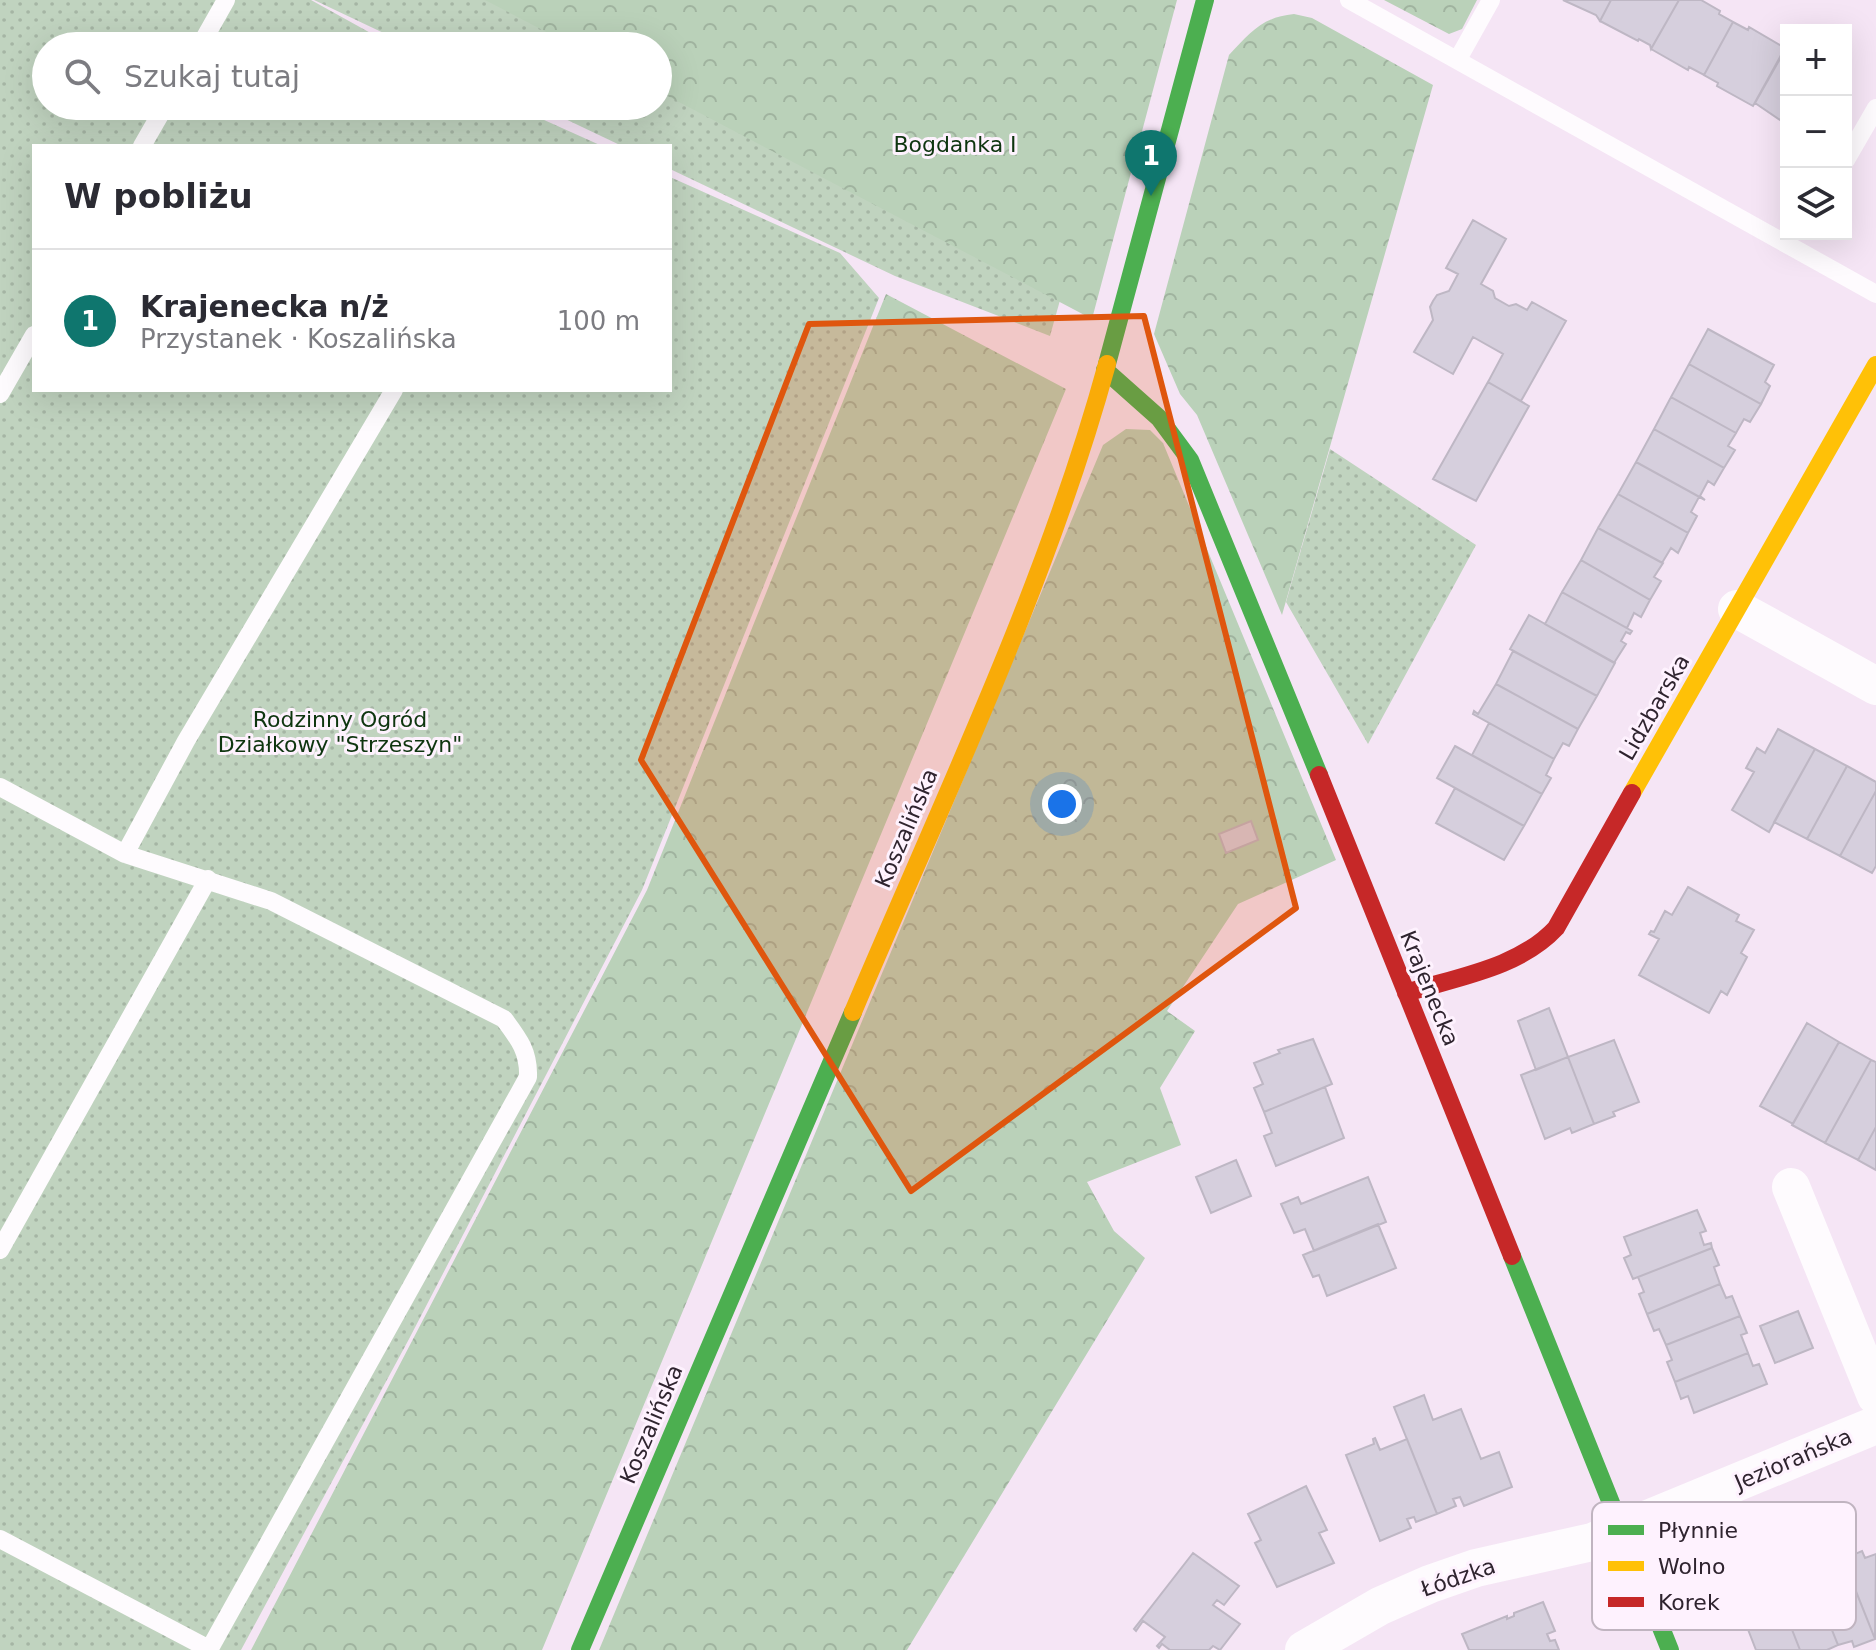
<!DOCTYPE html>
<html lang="pl">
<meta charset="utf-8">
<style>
:root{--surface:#fff;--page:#f2f2f3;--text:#2b2b33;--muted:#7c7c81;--line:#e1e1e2;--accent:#0f766e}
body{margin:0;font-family:"DejaVu Sans",sans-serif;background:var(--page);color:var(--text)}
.controls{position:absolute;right:24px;top:24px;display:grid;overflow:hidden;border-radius:0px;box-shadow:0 8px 32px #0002}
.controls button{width:72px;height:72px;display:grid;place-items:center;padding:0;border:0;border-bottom:2px solid var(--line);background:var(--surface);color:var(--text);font:40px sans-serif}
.you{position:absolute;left:1062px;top:804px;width:28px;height:28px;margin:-20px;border:6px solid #fff;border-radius:50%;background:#1a73e8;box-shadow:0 0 0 12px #1a73e833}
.badge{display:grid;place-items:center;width:52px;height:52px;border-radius:50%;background:var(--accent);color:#fff;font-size:26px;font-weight:700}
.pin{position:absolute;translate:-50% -66px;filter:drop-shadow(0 2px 4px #0008)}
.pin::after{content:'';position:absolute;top:42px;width:28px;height:24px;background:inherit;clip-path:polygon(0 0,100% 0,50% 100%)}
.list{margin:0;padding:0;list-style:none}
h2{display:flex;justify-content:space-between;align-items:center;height:104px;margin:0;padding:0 32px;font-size:34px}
h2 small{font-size:26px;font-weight:400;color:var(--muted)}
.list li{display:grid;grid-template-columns:52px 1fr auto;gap:24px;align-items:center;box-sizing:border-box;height:144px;padding:0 32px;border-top:2px solid var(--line)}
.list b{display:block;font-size:30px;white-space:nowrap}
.list p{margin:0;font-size:26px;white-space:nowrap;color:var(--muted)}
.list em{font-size:26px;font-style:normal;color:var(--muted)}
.icon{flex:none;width:44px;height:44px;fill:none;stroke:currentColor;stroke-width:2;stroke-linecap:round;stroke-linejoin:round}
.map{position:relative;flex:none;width:1876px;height:1650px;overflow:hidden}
.search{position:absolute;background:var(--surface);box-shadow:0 8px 32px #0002;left:32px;top:32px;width:640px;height:88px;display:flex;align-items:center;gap:20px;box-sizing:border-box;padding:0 28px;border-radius:44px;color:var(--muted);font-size:30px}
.panel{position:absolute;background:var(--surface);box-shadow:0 8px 32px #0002;left:32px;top:144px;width:640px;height:248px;border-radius:0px}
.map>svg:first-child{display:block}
.green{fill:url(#green-dots)}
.forest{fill:url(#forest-crowns)}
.building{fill:#d6cfdd;stroke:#beb7c4;stroke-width:2}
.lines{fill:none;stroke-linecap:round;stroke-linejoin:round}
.lane{stroke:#fefbfe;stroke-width:18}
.street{stroke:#fefbfe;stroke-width:38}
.fast{stroke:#4caf50;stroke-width:18}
.slow{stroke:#ffc107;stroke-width:18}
.jam{stroke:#c62828;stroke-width:18}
.marked{fill:#df560e;fill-opacity:0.2;stroke:#df560e;stroke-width:6;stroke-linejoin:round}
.labels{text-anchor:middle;stroke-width:6;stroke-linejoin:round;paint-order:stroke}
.park-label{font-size:22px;fill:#0e350f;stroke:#fef2fe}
.street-label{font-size:22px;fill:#2f242f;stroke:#fef2fe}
.key{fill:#fef2fe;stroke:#c0b4c0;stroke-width:2}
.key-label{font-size:22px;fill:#2f242f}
</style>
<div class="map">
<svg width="1876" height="1650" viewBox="0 0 1876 1650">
<defs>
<pattern id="green-dots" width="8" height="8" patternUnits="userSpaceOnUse" patternTransform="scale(2)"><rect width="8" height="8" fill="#c0d3bf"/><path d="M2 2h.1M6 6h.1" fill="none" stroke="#a5b5a4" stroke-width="1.8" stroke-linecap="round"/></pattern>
<pattern id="forest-crowns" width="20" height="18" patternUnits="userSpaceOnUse" patternTransform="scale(2)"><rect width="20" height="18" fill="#bad1b9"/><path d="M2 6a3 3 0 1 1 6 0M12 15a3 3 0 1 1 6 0" fill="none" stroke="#a0b39f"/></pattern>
</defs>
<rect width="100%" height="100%" fill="#f5e5f5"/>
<path class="green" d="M0,0H311L394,46H46V106H513L602,146H34V390H670V177L840,253L879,298L642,890L409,1339L241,1650H0Z
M314,0H1144L1050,336L895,276L670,169V146H622L538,106H658V46H411Z
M1330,449L1476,545L1368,744L1286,602Z"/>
<path class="forest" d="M485,0H1177L1092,319L658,91V46H573Z
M1384,0H1477L1462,29L1449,34Z
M1294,14L1312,18L1433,85L1282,615L1197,415L1180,394L1154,334L1229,55C1250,33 1262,17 1294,14Z
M886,294L1066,389L542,1650H251L647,890Z
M1126,429L1150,430L1163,443L1336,860L1238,904L1167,1011L1195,1031L1160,1088L1181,1145L1087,1182L1114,1231L1145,1258L907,1650H599L1103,445Z"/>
<path class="building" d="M1563,0H1611L1600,21L1596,15Z
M1611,0H1679L1651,49L1650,45L1639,39L1638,41L1600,21Z
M1679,0H1701L1720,11L1719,14L1733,22L1704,75L1689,67L1688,70L1651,49Z
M1733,22L1748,30L1749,27L1785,48L1753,106L1717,86L1718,83L1704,75Z
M1785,50H1786V124L1755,103Z
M1473,220L1506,239L1481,284L1493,291L1495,298L1509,306L1516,304L1527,310L1532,302L1566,321L1521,401L1488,382L1503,354L1473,337L1453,374L1414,352L1433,320L1430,307L1433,301L1437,295L1449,291L1458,274L1446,268Z
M1708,329L1774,365L1765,382L1770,386L1761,404L1689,364Z
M1689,364L1761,404L1750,422L1744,419L1736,433L1671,397Z
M1488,382L1529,406L1476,501L1433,479Z
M1671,397L1736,433L1728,446L1735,450L1724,468L1654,429Z
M1654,429L1724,468L1714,485L1708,481L1700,496L1705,500L1636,462Z
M1636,462L1699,497L1691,512L1697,516L1688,533L1618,494Z
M1618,494L1688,533L1678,553L1671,548L1662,563L1598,528Z
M1598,528L1663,563L1654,577L1661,581L1650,600L1581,560Z
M1581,560L1650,600L1641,617L1634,613L1627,628L1562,592Z
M1562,592L1632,631L1630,634L1626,632L1621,641L1626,644L1614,663L1545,624Z
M1529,615L1615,663L1597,696L1510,649Z
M1513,651L1597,696L1578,729L1496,684Z
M1496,684L1578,729L1569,746L1563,743L1554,759L1473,714L1474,711L1478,714Z
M1489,723L1554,759L1546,775L1551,778L1542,794L1472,755Z
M1778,729L1815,749L1769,832L1732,810L1754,772L1746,768L1757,748L1765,753Z
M1455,746L1542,794L1524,826L1437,778Z
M1815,749L1847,766L1807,839L1774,822Z
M1847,766L1876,782V791L1840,856L1807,839Z
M1455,788L1524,826L1504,860L1436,823Z
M1876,791V866L1872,873L1840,856Z
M1251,821L1258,840L1226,853L1219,834Z
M1688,887L1739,915L1736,921L1754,930L1741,953L1747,957L1727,995L1721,991L1709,1013L1639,975L1659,939L1649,934L1651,931L1654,932L1665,911L1672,915Z
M1549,1008L1568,1057L1536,1070L1518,1021Z
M1807,1023L1839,1042L1793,1124L1760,1106Z
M1313,1039L1332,1084L1264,1112L1254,1088L1263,1084L1254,1063L1280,1053L1278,1050Z
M1614,1040L1639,1102L1613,1112L1615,1116L1594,1124L1568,1057Z
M1839,1042L1871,1060L1825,1143L1792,1125Z
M1568,1057L1594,1124L1572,1133L1570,1128L1545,1139L1521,1075Z
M1871,1060L1876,1062V1127L1858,1160L1825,1143Z
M1325,1087L1344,1138L1276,1166L1264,1136L1272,1133L1264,1112Z
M1876,1127V1170L1858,1160Z
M1236,1160L1251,1196L1211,1213L1196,1177Z
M1368,1177L1386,1222L1314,1251L1305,1229L1294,1233L1281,1204L1298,1197L1301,1204Z
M1697,1210L1706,1231L1700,1233L1704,1245L1711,1243L1712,1248L1633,1279L1624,1258L1631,1255L1624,1237Z
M1378,1224L1396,1268L1327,1296L1319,1275L1313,1277L1303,1255Z
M1712,1248L1719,1265L1714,1267L1720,1284L1647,1314L1639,1294L1644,1292L1638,1277Z
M1720,1284L1726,1298L1732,1296L1740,1316L1666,1345L1659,1329L1654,1331L1647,1314Z
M1798,1311L1813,1348L1775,1363L1760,1326Z
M1740,1316L1747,1333L1741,1335L1748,1353L1675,1382L1667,1362L1672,1360L1666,1345Z
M1748,1353L1753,1366L1759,1364L1767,1384L1694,1413L1688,1396L1681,1399L1675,1382Z
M1424,1395L1433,1420L1461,1409L1481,1459L1499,1452L1512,1487L1464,1506L1460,1497L1453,1499L1456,1506L1437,1514L1394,1407Z
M1375,1438L1380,1450L1407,1439L1437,1514L1416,1522L1414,1517L1407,1519L1411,1528L1380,1541L1346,1455L1374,1444L1373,1439Z
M1306,1486L1327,1530L1319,1533L1334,1563L1277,1587L1255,1543L1261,1540L1248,1514Z
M1862,1551L1865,1558L1876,1554L1875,1639L1843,1559Z
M1193,1553L1239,1586L1224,1605L1217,1600L1213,1605L1240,1624L1220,1650L1213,1646L1209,1650H1170L1162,1644L1159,1648L1157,1646L1165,1637L1143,1621L1136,1631L1134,1629Z
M1828,1565L1831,1573L1846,1566L1875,1639L1854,1647L1852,1641L1838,1645L1809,1573Z
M1809,1573L1838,1645L1827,1650H1800L1778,1594L1793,1588L1790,1581Z
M1760,1592L1763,1599L1778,1594L1800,1650H1756L1737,1601Z
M1543,1602L1555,1631L1547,1634L1550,1641L1555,1640L1559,1650H1469L1462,1634L1507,1616V1619L1514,1616V1613Z"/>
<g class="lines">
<path class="lane" d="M1349,0L1876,294
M200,46L226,0
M1458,59L1491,0
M142,146L165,106
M1846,160L1876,108
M0,394L34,335
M0,787L125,854L271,901L504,1019C519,1039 529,1052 528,1077L209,1650
M125,854L186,741L394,390
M0,1250L208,879
M0,1539L209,1649"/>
<path class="street" d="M1737,609L1876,686
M1791,1187L1876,1396
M1304,1650L1380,1606L1430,1584L1476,1568L1592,1542L1876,1425"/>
<path class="fast" d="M1107,364L1205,0
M1105,370L1159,418L1190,460L1319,775
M1512,1256L1670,1650
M580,1650L853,1012"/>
<path class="slow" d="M1632,793L1876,365
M853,1012C943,799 1046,587 1107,364"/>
<path class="jam" d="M1319,775L1512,1256
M1406,993C1457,977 1519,968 1556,928L1632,793"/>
</g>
<path class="marked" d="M1144,316L1296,908L911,1191L641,760L809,324Z"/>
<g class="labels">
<g class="park-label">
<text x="955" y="152">Bogdanka I</text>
<text x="340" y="727">Rodzinny Ogród<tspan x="340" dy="25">Działkowy "Strzeszyn"</tspan></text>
</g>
<g class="street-label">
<text transform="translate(1654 707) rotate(-60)" y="8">Lidzbarska</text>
<text transform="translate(906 828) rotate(-67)" y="8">Koszalińska</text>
<text transform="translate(1430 988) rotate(68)" y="8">Krajenecka</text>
<text transform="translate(651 1424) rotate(-67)" y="8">Koszalińska</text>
<text transform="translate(1793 1459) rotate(-23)" y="8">Jeziorańska</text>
<text transform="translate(1458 1577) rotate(-19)" y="8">Łódzka</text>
</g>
</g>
<rect x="1592" y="1502" width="264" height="128" rx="12" class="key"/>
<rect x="1608" y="1525" width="36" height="10" fill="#4caf50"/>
<rect x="1608" y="1561" width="36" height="10" fill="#ffc107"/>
<rect x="1608" y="1597" width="36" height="10" fill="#c62828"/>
<g class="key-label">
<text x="1658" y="1538">Płynnie</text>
<text x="1658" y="1574">Wolno</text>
<text x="1658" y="1610">Korek</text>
</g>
</svg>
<div class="controls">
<button>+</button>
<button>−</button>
<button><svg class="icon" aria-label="layers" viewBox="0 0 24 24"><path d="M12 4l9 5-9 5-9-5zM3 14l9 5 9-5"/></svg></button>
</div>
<div class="you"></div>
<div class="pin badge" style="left:1151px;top:196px">1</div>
<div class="search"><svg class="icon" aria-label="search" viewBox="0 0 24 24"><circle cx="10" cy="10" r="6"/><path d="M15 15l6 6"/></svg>Szukaj tutaj</div>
<section class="panel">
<h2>W pobliżu<small></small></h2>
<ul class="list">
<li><span class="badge">1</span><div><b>Krajenecka n/ż</b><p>Przystanek · Koszalińska</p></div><em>100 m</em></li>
</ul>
</section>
</div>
